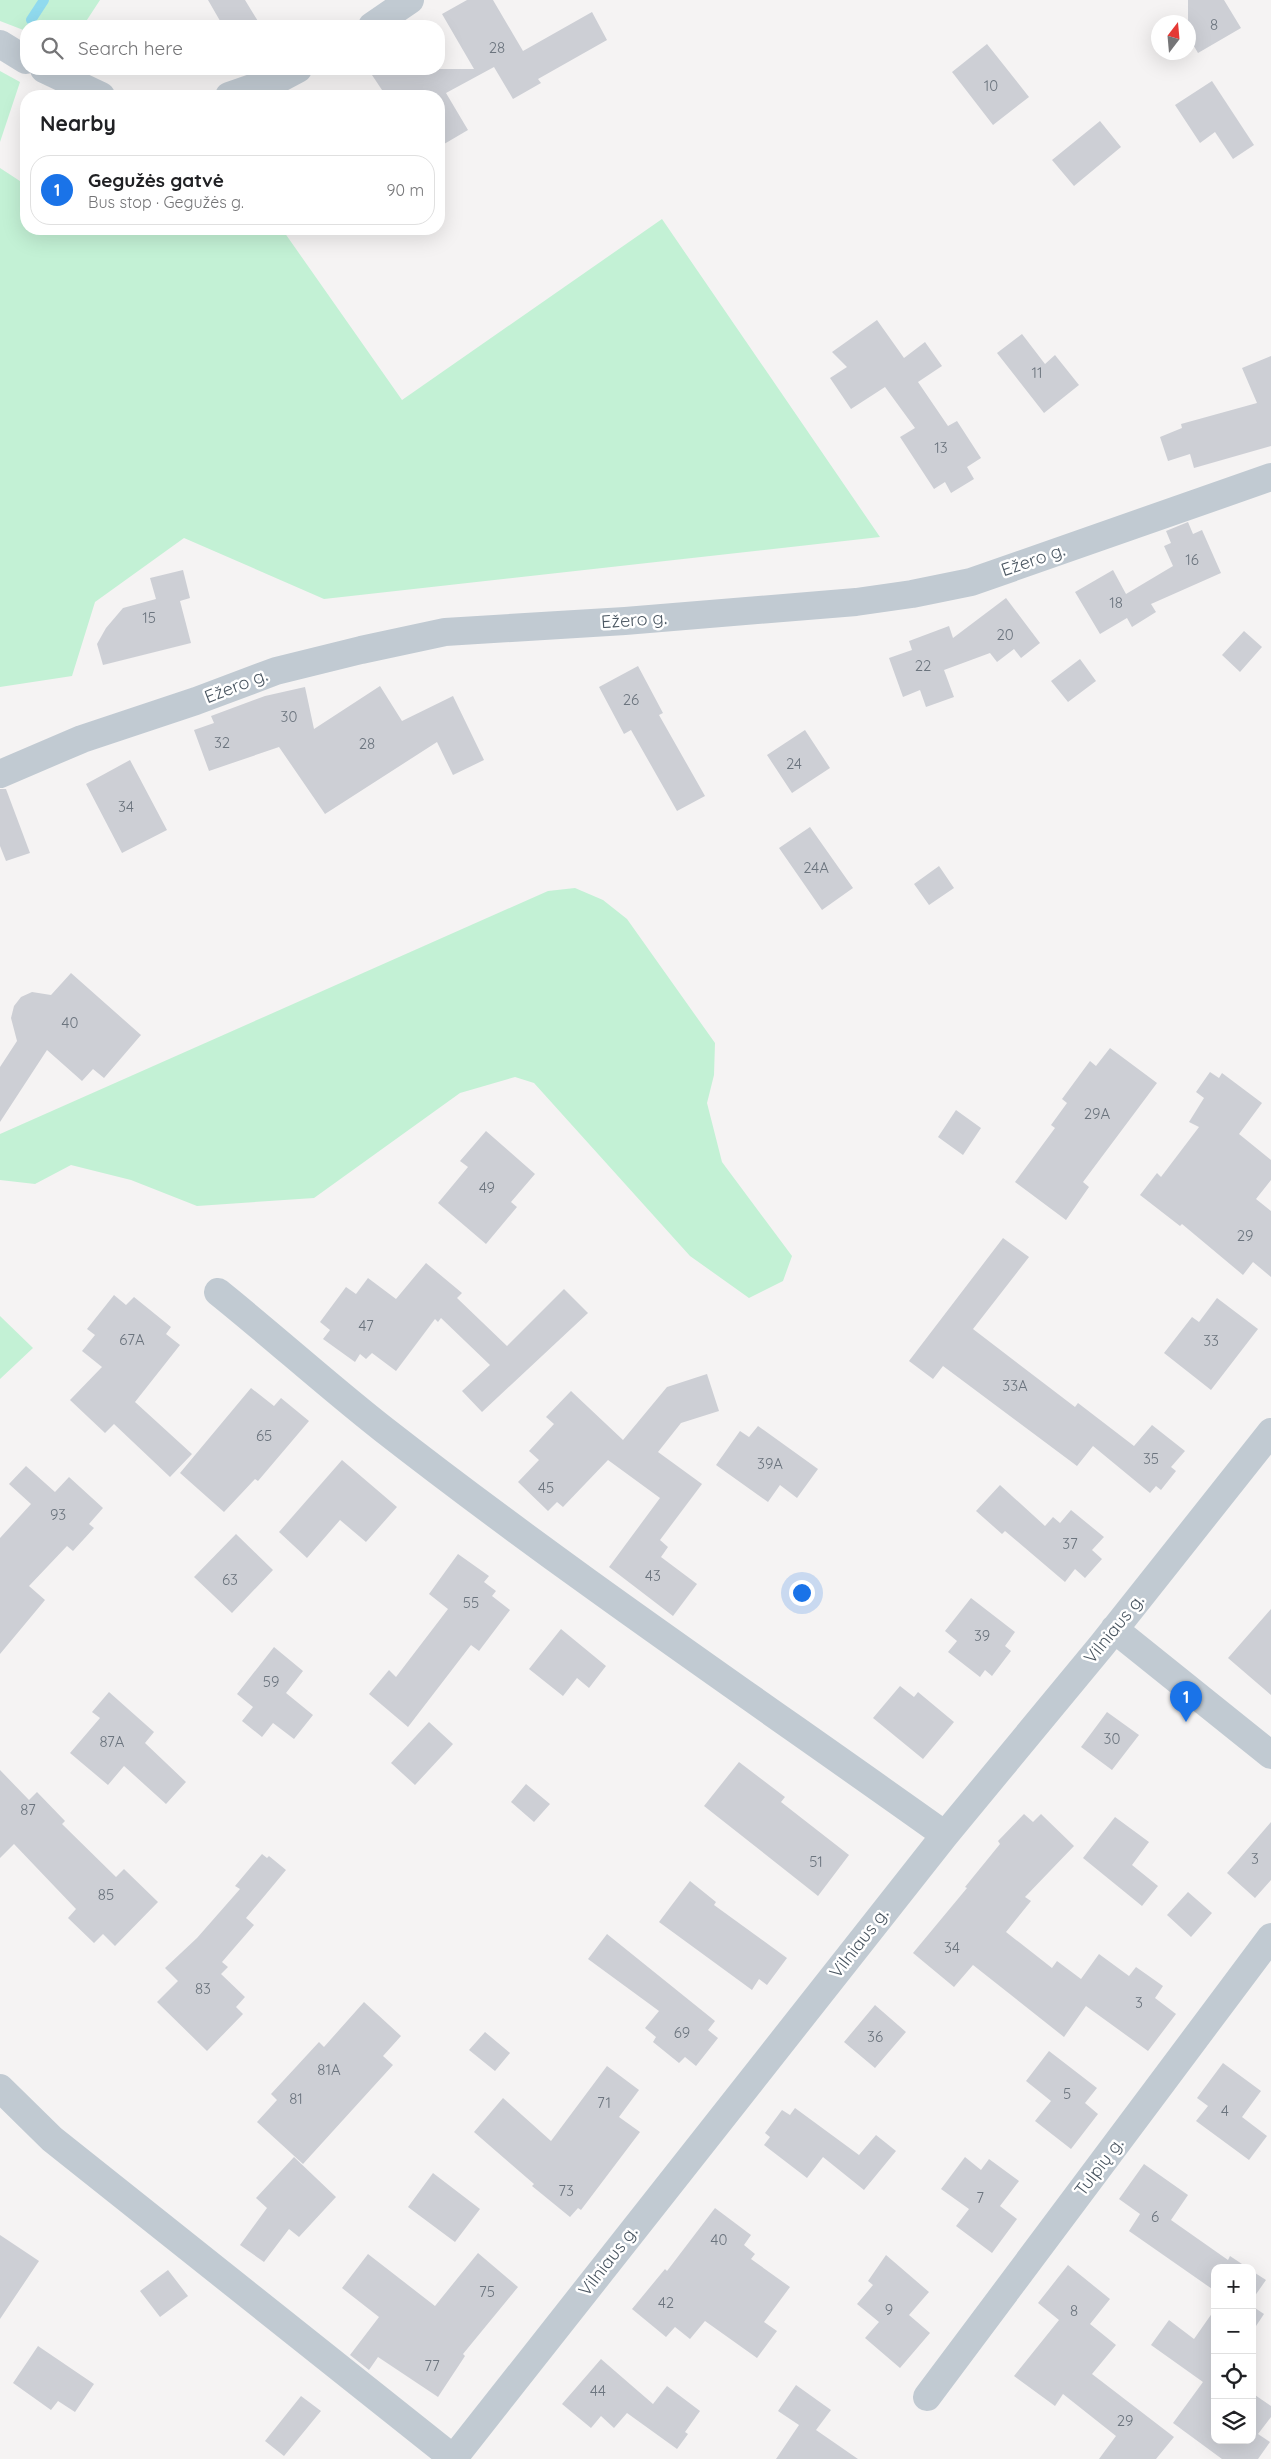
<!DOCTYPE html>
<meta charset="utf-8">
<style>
:root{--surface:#fff;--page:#f2f2f2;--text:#202124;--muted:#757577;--line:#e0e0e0;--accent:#1a73e8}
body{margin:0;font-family:Quicksand,sans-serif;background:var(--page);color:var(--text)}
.controls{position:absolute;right:15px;bottom:15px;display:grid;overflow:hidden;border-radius:10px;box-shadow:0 5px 20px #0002}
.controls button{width:45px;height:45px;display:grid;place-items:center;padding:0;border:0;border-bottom:1px solid var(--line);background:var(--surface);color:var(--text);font:25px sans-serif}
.compass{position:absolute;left:1151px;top:15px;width:45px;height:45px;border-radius:50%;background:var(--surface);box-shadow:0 5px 20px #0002;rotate:16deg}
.you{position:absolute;left:801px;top:1592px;width:18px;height:18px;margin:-12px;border:4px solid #fff;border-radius:50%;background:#1a73e8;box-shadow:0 0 0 8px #1a73e833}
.badge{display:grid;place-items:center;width:32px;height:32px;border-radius:50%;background:var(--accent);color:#fff;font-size:16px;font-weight:700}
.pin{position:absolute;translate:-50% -41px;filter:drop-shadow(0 1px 2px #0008)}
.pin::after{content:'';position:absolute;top:26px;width:18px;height:15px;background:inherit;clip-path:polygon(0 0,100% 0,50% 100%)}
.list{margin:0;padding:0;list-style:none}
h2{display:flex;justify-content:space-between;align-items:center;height:65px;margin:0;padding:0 20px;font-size:21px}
h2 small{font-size:16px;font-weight:400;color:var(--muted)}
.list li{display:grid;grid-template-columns:32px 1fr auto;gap:15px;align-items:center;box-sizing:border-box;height:70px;margin:0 10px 10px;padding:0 10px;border:1px solid var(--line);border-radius:20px}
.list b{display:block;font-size:19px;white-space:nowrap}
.list p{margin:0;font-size:16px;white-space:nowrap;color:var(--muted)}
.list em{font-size:16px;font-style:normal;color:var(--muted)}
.icon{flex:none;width:28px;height:28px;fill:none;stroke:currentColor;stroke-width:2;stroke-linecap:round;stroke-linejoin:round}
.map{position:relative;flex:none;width:1271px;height:2459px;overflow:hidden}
.search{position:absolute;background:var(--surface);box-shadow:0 5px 20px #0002;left:20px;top:20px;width:425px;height:55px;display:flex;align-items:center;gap:12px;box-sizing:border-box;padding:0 18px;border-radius:20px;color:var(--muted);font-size:19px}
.panel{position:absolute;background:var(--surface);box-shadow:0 5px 20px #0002;left:20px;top:90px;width:425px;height:145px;border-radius:20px}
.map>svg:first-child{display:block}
.green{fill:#c3f1d5}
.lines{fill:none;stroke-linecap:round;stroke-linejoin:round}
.stream{stroke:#90daee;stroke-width:10}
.building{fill:#cdcfd5}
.street{stroke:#c1cad2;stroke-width:28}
.labels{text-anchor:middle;stroke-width:5;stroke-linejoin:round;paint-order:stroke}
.number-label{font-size:15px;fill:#6b747e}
.street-label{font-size:18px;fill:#4a5661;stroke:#fff}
</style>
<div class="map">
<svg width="1271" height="2459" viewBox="0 0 1271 2459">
<rect width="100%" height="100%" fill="#f5f3f3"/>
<path class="green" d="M0,0H100L83,26H26V31L0,21Z
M0,71L20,82L0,142Z
M0,168L26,185V229H282L402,400L662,219L880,537L324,599L184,538L95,602L72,676L0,687Z
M575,888L603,900L627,919L715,1043L714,1075L707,1103L722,1162L792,1256L783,1281L749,1298L690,1256L534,1083L515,1077L460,1093L314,1198L197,1206L131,1180L71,1165L35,1184L0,1180V1134L548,891Z
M0,1316L33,1348L0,1379Z"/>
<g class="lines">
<path class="stream" d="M31,20L44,0"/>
</g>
<path class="building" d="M208,0H245L261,26H223Z
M467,0H493L523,51L592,12L607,40L538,79L541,83L513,99L494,67L446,93L468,130L439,147V96H386L368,69H474L442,14Z
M1188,0H1224L1241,28L1198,53L1188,36Z
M987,44L1029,97L993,125L952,72Z
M1212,81L1254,145L1233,159L1215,132L1200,143L1175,105Z
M1100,121L1121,147L1074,186L1052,160Z
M877,320L904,358L925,342L942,366L918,382L948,426L957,421L981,458L967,467L974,479L951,493L945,482L934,489L900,437L915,428L885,387L851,409L830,378L847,367L832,352Z
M1022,334L1045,364L1055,355L1079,385L1044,413L997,353Z
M1271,356V446L1194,468L1190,454L1168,461L1160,437L1182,428L1181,424L1257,403L1242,368Z
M1188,522L1193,534L1202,530L1221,573L1151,604L1156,612L1132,627L1127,618L1100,634L1075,592L1113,570L1126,594L1173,566L1164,546L1171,543L1166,531Z
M183,570L190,598L180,601L191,643L103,665L97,644L106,628L123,608L156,599L150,578Z
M1006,598L1040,643L1021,658L1014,649L997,662L990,653L944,670L954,697L926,707L920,690L903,697L889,658L912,650L909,641L949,626L953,638Z
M1244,631L1262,647L1240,672L1222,655Z
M1080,659L1096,681L1068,702L1051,681Z
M638,666L663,713L659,715L705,796L677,811L631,730L624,734L599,687Z
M380,686L402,721L453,696L484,760L453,775L437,742L325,814L279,747L209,771L194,730L214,723L211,716L265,696L305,687L314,729Z
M805,730L830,768L792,793L767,755Z
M130,760L167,830L122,853L86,784Z
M0,789H6L30,853L6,861L0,846Z
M810,827L853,888L822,910L779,848Z
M939,866L954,888L929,905L914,884Z
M71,973L141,1035L104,1078L93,1069L82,1081L47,1050L0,1122V1067L17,1041L11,1018L14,1006L21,997L32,992L51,995Z
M1110,1048L1157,1083L1083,1182L1089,1187L1066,1220L1015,1182L1055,1128L1051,1125L1067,1103L1062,1099L1090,1061L1096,1066Z
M1210,1072L1219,1078L1222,1073L1262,1103L1239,1134L1271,1160V1180L1256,1199L1271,1211V1277L1253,1262L1243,1275L1182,1224L1180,1226L1140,1195L1157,1173L1161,1177L1199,1127L1189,1122L1204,1098L1196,1092Z
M956,1110L981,1128L963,1155L938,1137Z
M486,1131L535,1174L511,1202L517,1207L486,1244L438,1203L468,1167L460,1161Z
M1003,1238L1029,1257L973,1329L1075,1407L1078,1403L1134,1446L1152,1425L1185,1451L1171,1467L1176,1471L1161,1490L1156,1486L1150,1493L1093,1446L1077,1466L943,1366L933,1379L909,1361Z
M426,1263L462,1293L457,1298L507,1346L564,1289L588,1313L482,1412L462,1391L490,1365L441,1318L438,1322L435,1319L396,1371L372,1353L366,1359L360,1354L355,1362L323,1339L330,1330L320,1322L346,1287L356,1294L368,1278L396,1299Z
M114,1295L126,1305L134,1297L171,1327L166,1334L180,1345L135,1402L192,1454L170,1477L114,1424L105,1433L70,1400L102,1367L82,1351L95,1335L87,1329Z
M1217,1298L1258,1329L1211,1390L1164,1353L1192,1317L1199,1322Z
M707,1374L719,1411L681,1423L658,1452L702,1484L660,1540L668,1547L661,1557L697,1584L673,1616L609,1567L660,1498L608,1460L563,1507L557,1502L548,1511L518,1482L539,1460L529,1451L554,1424L546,1417L571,1391L623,1440L667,1387Z
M251,1388L274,1406L281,1398L309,1421L258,1481L255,1479L224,1512L180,1473Z
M758,1426L818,1469L797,1498L780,1485L768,1502L716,1465L740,1431L749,1437Z
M342,1460L397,1507L366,1542L340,1520L307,1558L279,1532Z
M26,1466L55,1492L69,1477L103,1508L89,1524L94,1528L73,1551L67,1546L29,1586L45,1600L0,1654V1538L31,1504L9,1484Z
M1000,1485L1045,1526L1053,1517L1060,1523L1071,1510L1104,1537L1092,1550L1102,1559L1085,1578L1075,1569L1065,1582L1005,1531L1002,1534L976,1511Z
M236,1534L273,1570L232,1613L194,1577Z
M458,1554L489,1576L484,1582L496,1591L492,1596L510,1610L479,1651L471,1645L408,1727L369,1694L389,1670L396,1677L448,1609L429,1594Z
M971,1598L1015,1632L1005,1646L1011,1651L992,1676L985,1670L980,1677L948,1652L957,1641L945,1631Z
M1271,1609V1695L1228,1658Z
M561,1629L606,1666L589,1688L577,1678L563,1696L529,1669Z
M274,1647L303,1671L286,1693L313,1715L294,1739L273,1723L262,1737L242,1721L253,1707L237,1694Z
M900,1686L914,1697L918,1692L954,1722L923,1759L873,1718Z
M109,1692L154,1732L145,1743L186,1782L166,1804L124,1766L108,1785L70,1753L100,1718L92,1712Z
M1107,1712L1139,1735L1112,1770L1081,1747Z
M429,1722L453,1744L415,1785L391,1763Z
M739,1762L785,1797L781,1802L849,1855L818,1896L704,1806Z
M0,1770L29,1800L37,1792L65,1821L62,1824L116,1877L124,1869L158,1902L115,1946L103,1934L94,1943L68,1918L76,1909L14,1844L0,1858Z
M526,1784L550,1804L534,1822L511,1802Z
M1024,1814L1033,1822L1041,1814L1074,1846L1025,1897L1031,1901L1006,1932L1052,1968L1057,1961L1081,1979L1099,1954L1129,1976L1136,1967L1163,1986L1155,1998L1176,2014L1148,2051L1086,2006L1064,2037L973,1965L954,1987L913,1953L967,1888L965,1887L1000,1844L998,1841Z
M1115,1817L1149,1842L1132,1865L1158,1886L1142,1906L1083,1858Z
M1271,1822V1880L1255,1898L1227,1873Z
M262,1854L267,1858L269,1856L286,1870L246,1918L254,1925L222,1962L228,1967L221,1974L245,1997L236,2007L243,2014L207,2051L157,2002L178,1981L165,1968L197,1938L240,1889L235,1886Z
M690,1881L716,1902L714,1905L787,1958L767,1985L759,1979L752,1990L659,1922Z
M1188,1892L1212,1913L1191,1937L1167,1915Z
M607,1934L715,2021L708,2030L718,2038L696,2066L685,2057L679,2063L653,2042L656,2037L645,2028L659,2011L588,1959Z
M364,2002L401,2036L383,2056L393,2065L303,2164L257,2122L277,2100L271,2094L319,2042L324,2047Z
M875,2005L906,2032L875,2068L844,2042Z
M485,2032L510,2053L495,2071L469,2050Z
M1049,2051L1097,2088L1085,2103L1098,2114L1071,2149L1035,2121L1051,2101L1026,2081Z
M1223,2063L1261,2091L1242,2117L1267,2136L1249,2160L1196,2121L1208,2106L1197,2098Z
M607,2066L639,2090L619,2117L640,2132L581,2210L578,2208L570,2217L532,2186L534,2184L474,2132L503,2098L551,2141Z
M795,2108L859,2155L876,2135L896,2151L864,2190L823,2157L807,2178L764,2145L770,2137L765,2133L782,2110L790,2115Z
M294,2157L336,2197L299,2237L289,2229L264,2262L240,2245L267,2208L256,2198Z
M965,2157L981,2170L989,2159L1019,2181L1000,2206L1017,2219L992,2253L956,2226L969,2209L941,2189Z
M1144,2164L1188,2195L1171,2220L1228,2260L1230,2256L1248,2268H1215V2291L1129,2231L1140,2214L1119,2199Z
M433,2173L480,2209L455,2242L408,2207Z
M715,2208L751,2235L744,2245L755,2254L751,2259L790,2287L764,2322L777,2331L757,2358L705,2321L690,2339L675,2327L666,2337L632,2309L665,2269L667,2271Z
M0,2235L39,2261L0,2319Z
M478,2253L518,2287L463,2354L465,2356L438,2397L378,2357L369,2370L350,2355L379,2317L342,2288L368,2254L435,2306Z
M886,2255L929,2292L909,2315L930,2333L900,2368L865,2338L879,2322L857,2304L873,2285L868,2281Z
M1068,2265L1110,2299L1090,2324L1116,2345L1092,2374L1174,2437L1156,2459H1099L1116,2436L1063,2394L1055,2406L1014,2376L1059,2320L1038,2303Z
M168,2270L188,2296L160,2317L140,2291Z
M1252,2271L1266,2280L1252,2300Z
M1252,2306L1264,2314L1252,2332Z
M1215,2309V2440H1252V2393L1271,2406V2417L1258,2434L1270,2442L1258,2459H1222L1173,2423L1203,2382L1151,2345L1169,2320L1194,2339Z
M38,2346L94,2384L75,2412L58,2401L51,2410L13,2383Z
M601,2359L653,2404L667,2386L700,2411L685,2432L688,2434L677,2449L627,2413L614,2428L601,2416L591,2428L562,2404Z
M796,2385L831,2410L816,2430L858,2459H776L799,2425L778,2411Z
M301,2396L321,2411L284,2456L265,2441Z"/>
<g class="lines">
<path class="street" d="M372,26L410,0
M0,44L26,60
M44,69L101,96
M229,96L283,77L298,69
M0,774L82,739L196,701L276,671L361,650L445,632L625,621L856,602L912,594L971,582L1271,477
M218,1292C274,1337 327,1385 383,1429C565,1571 757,1701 945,1835
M1114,1629L1271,1755
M0,2088L52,2139L454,2459
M927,2397L1271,1937
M453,2459L945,1835L1102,1645L1271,1432"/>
</g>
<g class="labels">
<g class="number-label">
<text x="1214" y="30">8</text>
<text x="497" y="53">28</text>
<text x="991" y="91">10</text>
<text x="1037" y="378">11</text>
<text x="941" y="453">13</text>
<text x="1192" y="565">16</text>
<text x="1116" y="608">18</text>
<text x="149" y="623">15</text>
<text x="1005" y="640">20</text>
<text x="923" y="671">22</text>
<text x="631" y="705">26</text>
<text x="289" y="722">30</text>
<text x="222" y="748">32</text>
<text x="367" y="749">28</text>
<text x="794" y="769">24</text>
<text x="126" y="812">34</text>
<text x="816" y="873">24A</text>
<text x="70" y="1028">40</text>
<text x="1097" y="1119">29A</text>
<text x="487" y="1193">49</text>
<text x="1245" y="1241">29</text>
<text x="366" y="1331">47</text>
<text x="132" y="1345">67A</text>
<text x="1211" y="1346">33</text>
<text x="1015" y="1391">33A</text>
<text x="264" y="1441">65</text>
<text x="1151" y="1464">35</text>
<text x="770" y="1469">39A</text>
<text x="546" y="1493">45</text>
<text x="58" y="1520">93</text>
<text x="1070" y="1549">37</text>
<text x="653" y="1581">43</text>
<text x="230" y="1585">63</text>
<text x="471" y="1608">55</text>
<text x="982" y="1641">39</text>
<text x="271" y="1687">59</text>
<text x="1112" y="1744">30</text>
<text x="112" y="1747">87A</text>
<text x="28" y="1815">87</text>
<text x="1255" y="1864">3</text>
<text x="816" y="1867">51</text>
<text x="106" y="1900">85</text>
<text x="952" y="1953">34</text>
<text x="203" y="1994">83</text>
<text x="1139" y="2008">3</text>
<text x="682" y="2038">69</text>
<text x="875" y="2042">36</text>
<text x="329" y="2075">81A</text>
<text x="1067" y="2099">5</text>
<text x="296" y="2104">81</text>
<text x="604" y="2108">71</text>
<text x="1225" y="2116">4</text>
<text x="566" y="2196">73</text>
<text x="980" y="2203">7</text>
<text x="1155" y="2222">6</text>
<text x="719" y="2245">40</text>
<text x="487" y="2297">75</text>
<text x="666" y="2308">42</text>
<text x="889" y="2315">9</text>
<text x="1074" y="2316">8</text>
<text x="432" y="2371">77</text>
<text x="598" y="2396">44</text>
<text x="1125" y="2426">29</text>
</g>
<g class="street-label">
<text transform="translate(1033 560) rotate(-19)" y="6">Ežero g.</text>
<text transform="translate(634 620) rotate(-4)" y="6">Ežero g.</text>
<text transform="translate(236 686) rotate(-21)" y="6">Ežero g.</text>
<text transform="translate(1114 1629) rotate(-51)" y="6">Vilniaus g.</text>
<text transform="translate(859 1943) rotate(-52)" y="6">Vilniaus g.</text>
<text transform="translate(1099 2167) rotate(-53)" y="6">Tulpių g.</text>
<text transform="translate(608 2261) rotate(-52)" y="6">Vilniaus g.</text>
</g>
</g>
</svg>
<div class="controls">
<button>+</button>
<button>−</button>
<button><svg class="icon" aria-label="locate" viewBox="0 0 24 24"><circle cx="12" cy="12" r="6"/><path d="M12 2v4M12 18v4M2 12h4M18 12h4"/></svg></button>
<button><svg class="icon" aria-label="layers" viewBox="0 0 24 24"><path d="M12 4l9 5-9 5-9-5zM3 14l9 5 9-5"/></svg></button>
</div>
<svg class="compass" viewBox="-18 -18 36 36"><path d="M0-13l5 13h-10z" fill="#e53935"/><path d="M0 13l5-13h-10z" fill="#757577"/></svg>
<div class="you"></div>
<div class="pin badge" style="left:1186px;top:1722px">1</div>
<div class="search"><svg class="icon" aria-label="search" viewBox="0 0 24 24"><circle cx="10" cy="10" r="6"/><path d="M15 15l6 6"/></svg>Search here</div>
<section class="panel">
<h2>Nearby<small></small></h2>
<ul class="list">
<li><span class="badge">1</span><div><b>Gegužės gatvė</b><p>Bus stop · Gegužės g.</p></div><em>90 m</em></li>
</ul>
</section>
</div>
